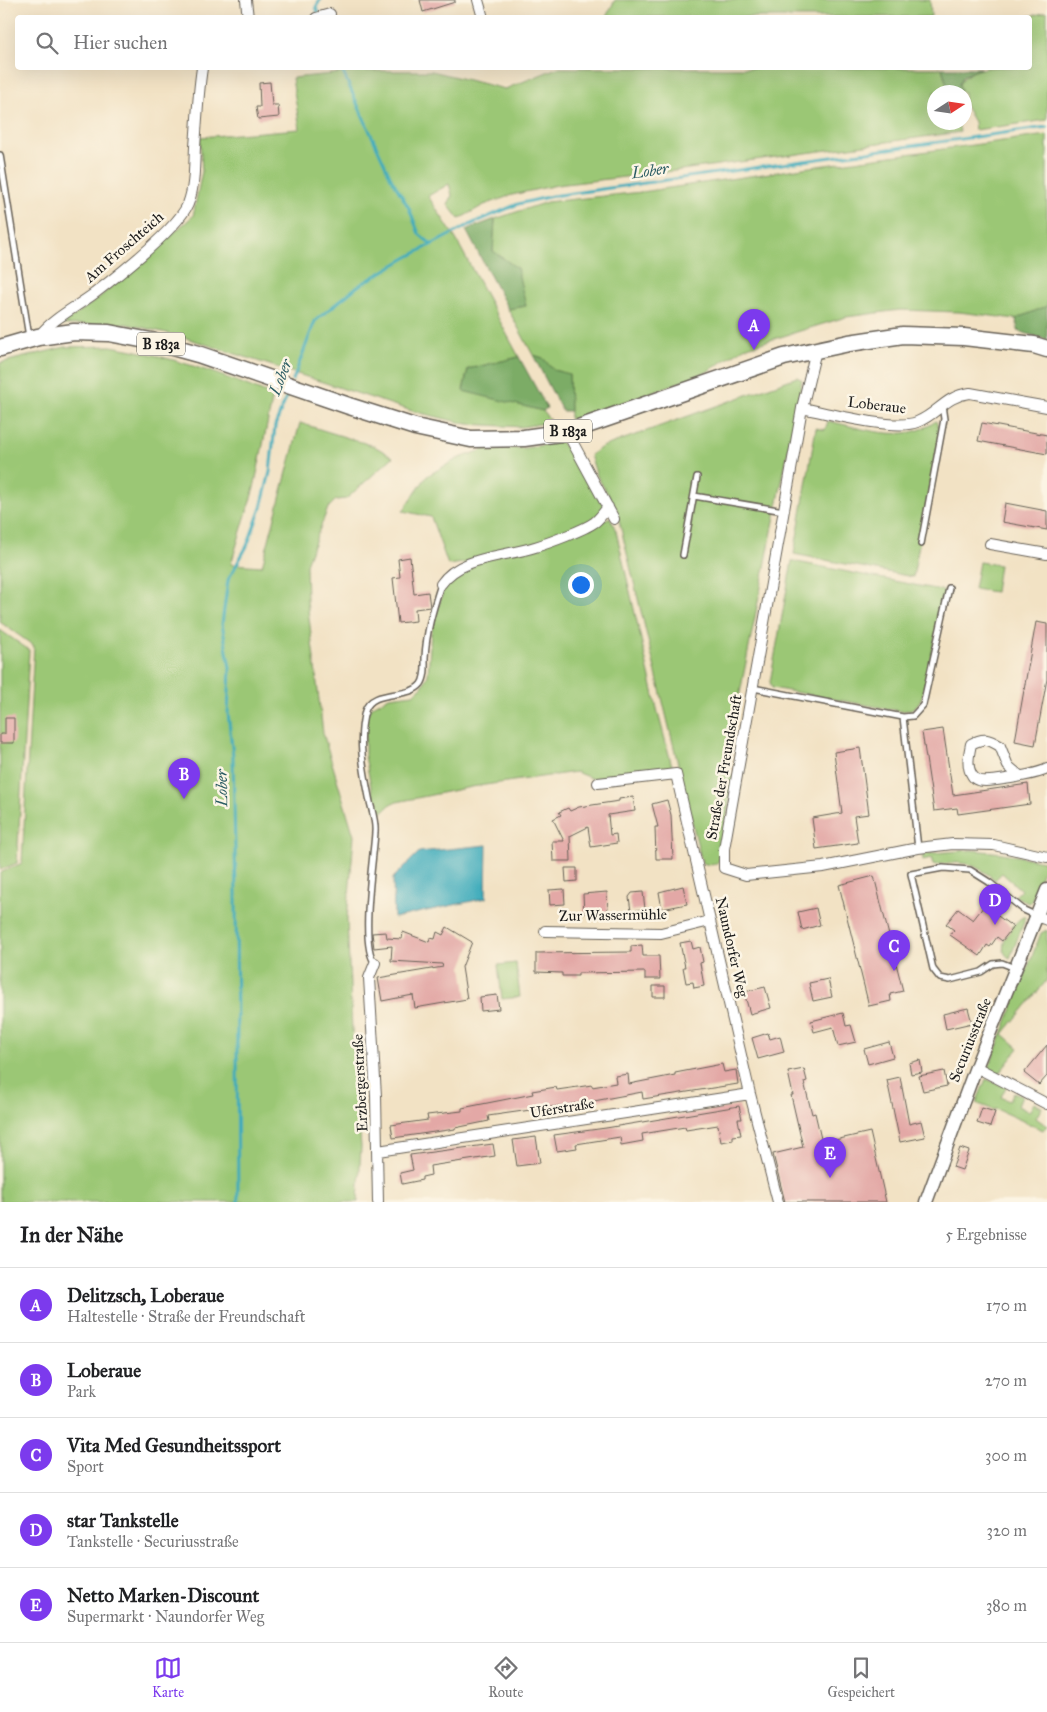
<!DOCTYPE html>
<html lang="de">
<meta charset="utf-8">
<style>
:root{--surface:#fff;--page:#f6f6f6;--text:#202124;--muted:#757577;--line:#e0e0e0;--accent:#7c3aed}
body{margin:0;font-family:"IM FELL Great Primer",serif;background:var(--page);color:var(--text)}
.compass{position:absolute;left:927px;top:85px;width:45px;height:45px;border-radius:50%;background:var(--surface);box-shadow:0 5px 20px #0002;rotate:78deg}
.you{position:absolute;left:580px;top:584px;width:18px;height:18px;margin:-12px;border:4px solid #fff;border-radius:50%;background:#1a73e8;box-shadow:0 0 0 8px #1a73e833}
.badge{display:grid;place-items:center;width:32px;height:32px;border-radius:50%;background:var(--accent);color:#fff;font-size:16px;font-weight:700}
.pin{position:absolute;translate:-50% -41px;filter:drop-shadow(0 1px 2px #0008)}
.pin::after{content:'';position:absolute;top:26px;width:18px;height:15px;background:inherit;clip-path:polygon(0 0,100% 0,50% 100%)}
.list{margin:0;padding:0;list-style:none}
h2{display:flex;justify-content:space-between;align-items:center;height:65px;margin:0;padding:0 20px;font-size:21px}
h2 small{font-size:16px;font-weight:400;color:var(--muted)}
.list li{display:grid;grid-template-columns:32px 1fr auto;gap:15px;align-items:center;box-sizing:border-box;height:75px;padding:0 20px;border-top:1px solid var(--line)}
.list b{display:block;font-size:19px;white-space:nowrap}
.list p{margin:0;font-size:16px;white-space:nowrap;color:var(--muted)}
.list em{font-size:16px;font-style:normal;color:var(--muted)}
.icon{flex:none;width:28px;height:28px;fill:none;stroke:currentColor;stroke-width:2;stroke-linecap:round;stroke-linejoin:round}
.map{position:relative;flex:none;width:1047px;height:1202px;overflow:hidden}
.search{position:absolute;background:var(--surface);box-shadow:0 5px 20px #0002;left:15px;right:15px;top:15px;height:55px;display:flex;align-items:center;gap:12px;box-sizing:border-box;padding:0 18px;border-radius:5px;color:var(--muted);font-size:19px}
.sheet{height:440px;background:var(--surface)}
nav{display:flex;justify-content:space-around;align-items:center;box-sizing:border-box;height:70px;border-top:1px solid var(--line);background:var(--surface);font-size:14px;color:var(--muted)}
nav a{display:grid;justify-items:center;gap:2px}
nav .on{color:var(--accent)}
.map>svg:first-child{display:block}
.green{fill:#9bc775;stroke:#5c7248}
.forest{fill:#7cac66;stroke:#4c6441}
.water{fill:#3dabbb;stroke:#2c646c}
.lines{fill:none;stroke-linecap:round;stroke-linejoin:round}
.stream{stroke:#3dabbb;stroke-width:3}
.building{fill:#e3a8a6}
.service-casing{stroke:#676157;stroke-width:8}
.minor-casing{stroke:#676157;stroke-width:12}
.tertiary-casing{stroke:#676157;stroke-width:15}
.primary-casing{stroke:#676157;stroke-width:19}
.service{stroke:#fff;stroke-width:5}
.minor{stroke:#fff;stroke-width:10}
.tertiary{stroke:#fff;stroke-width:12}
.primary{stroke:#fff;stroke-width:16}
.labels{text-anchor:middle;stroke-width:5;stroke-linejoin:round;paint-order:stroke}
.shield{fill:#fcf5e5;stroke:#5f5d58;stroke-width:1}
.shield-label{font-size:14px;font-weight:bold;fill:#1c1c1c}
.street-label{font-size:15px;fill:#1c1c1c;stroke:#fcf5e5}
.water-label{font-size:16px;font-style:italic;fill:#2b5c64;stroke:#fcf5e5}
</style>
<div class="map">
<svg width="1047" height="1202" viewBox="0 0 1047 1202">
<rect width="100%" height="100%" fill="#fcf5e5"/>
<filter id="ink" filterUnits="userSpaceOnUse"><feTurbulence type="fractalNoise" baseFrequency=".02" numOctaves="2"/><feDisplacementMap in="SourceGraphic" scale="10" xChannelSelector="R" yChannelSelector="G"/><feConvolveMatrix kernelMatrix="1 2 1 2 8 2 1 2 1" color-interpolation-filters="sRGB"/></filter>
<filter id="wash" filterUnits="userSpaceOnUse"><feTurbulence type="fractalNoise" baseFrequency=".0096" numOctaves="4" result="noise"/><feDisplacementMap in="SourceGraphic" scale="20" xChannelSelector="R" yChannelSelector="G"/><feGaussianBlur stdDeviation="1.12" result="paint"/><feColorMatrix in="noise" values="0 0 0 0 0 0 0 0 0 0 0 0 0 0 0 0 0 1.4 0 .05"/><feComposite in="paint" operator="in"/></filter>
<g filter="url(#wash)">
<rect width="100%" height="100%" fill="#f2e2c4"/>
<path class="green" d="M615,0H930L931,17H606Z
M1047,12V120L975,130L974,122L965,106L964,92H962L959,84C973,61 1007,68 1030,68V18L1026,17Z
M557,68H942L949,92H934V122L958,123L960,132L659,173L557,185L512,195L484,205L459,219L448,205L452,195L449,184L428,196L456,239L519,357L468,369L463,390L543,411L551,422L522,427L467,424L412,411L180,336L127,324L61,325L95,301L193,216L202,171L200,137L300,129L292,78L363,71H432L505,89Z
M1047,135V306L1016,319L959,312L900,310L846,317L744,348L707,372L612,407L570,420L569,374L553,370L543,358L533,355L508,309L526,306L493,251L495,219L547,202L642,192L810,167Z
M111,346C167,355 221,374 273,396L254,488L231,564L262,566L300,423L374,446L393,457L346,499L336,500L328,508L306,564L307,601L323,733L354,836L347,919L352,1029L361,1147L358,1202H0V873L22,863L34,646L0,622V363L65,347Z
M797,377L802,380L733,728L726,774L733,776L720,859C715,867 710,865 702,863L616,508L597,476L590,455L602,447Z
M828,421C863,428 904,445 936,421L940,432L913,577L794,554L816,428L825,430Z
M561,442L592,480L608,507L590,529L610,517L616,531L658,713L672,766L669,770L593,779L576,772L471,787L392,803L379,815L376,812L365,756V726L367,714L373,706L389,697L413,694L422,687L428,675L431,633L445,584L471,562L448,565L431,517L403,511L427,476L457,459L485,449L525,448Z
M792,561L945,591L923,693C920,705 913,711 900,711L772,688L770,682Z
M979,562L999,565L995,592L974,589Z
M0,630L29,650L17,863L0,870Z
M971,850L1002,853L1043,861L1045,865L1031,902L1028,903L1015,896L1021,890L1002,873L995,880C975,863 962,860 936,865L933,864L931,858L923,860L922,854Z
M1023,917H1026L1010,958C993,950 1013,922 1023,917Z
M1047,930V980L1003,1034L1019,1048L1001,1071L996,1074L988,1070L1041,933Z
M516,963L520,997L502,999L498,965Z
M986,1079L1006,1087L1001,1097L1009,1101L1014,1092L1022,1096L1018,1106L1029,1112L1034,1103L1042,1107L1036,1118L1047,1126L1043,1130L996,1109L994,1110L976,1103Z"/>
<path class="forest" d="M942,68H981L963,76L959,84L961,92H949Z
M495,219L493,251L517,268L526,306L508,309L466,230Z
M1047,306V340L1018,331L1016,319Z
M533,355L543,358L553,370L569,374L570,411H562Z
M519,357L547,408L543,411L463,391L468,369Z"/>
<path class="water" d="M487,845L486,898L394,918L393,878L419,852Z"/>
<g class="lines">
<path class="stream" d="M319,16L316,7L320,0
M341,68L391,178L409,208L419,234L431,244
M293,380L315,321L358,286L406,258L469,225L518,204L552,196L1047,127
M238,1202L236,894L233,756L228,713L230,668L222,624L228,580L247,546L261,508L270,472L275,426L289,391"/>
</g>
<g id="blocks">
<path class="building" d="M420,0H455V2L423,12Z
M270,82L272,105H278L279,117L258,119L256,107H260L259,83Z
M982,423L1047,435V454L978,441Z
M1005,503L1047,511V530L1002,522Z
M410,557L414,594L428,592L430,607L415,609L416,621L398,623L393,578L400,577L398,559Z
M1036,622L1047,624V679L1035,745L1015,741Z
M5,718H14V743H0V734H5Z
M943,729L953,795L1028,784L1030,804L958,814L957,808L934,811L922,732Z
M860,748L869,814L854,816L858,843L816,849L812,818L842,813L834,752Z
M633,797L635,811L608,815L610,835L616,834L617,843L591,847L588,827L570,836L571,861H553L552,841H564L553,819L561,815L559,812L568,808L570,811L579,807L619,801V799Z
M667,800L671,815L673,859H656L655,827H658L652,804Z
M565,868H577V881L566,882Z
M874,876L903,991L890,994L891,1001L869,1006L839,885Z
M683,886L687,904L662,909L659,892Z
M564,889L565,904L550,905L549,890Z
M607,892L608,911L584,913L583,894Z
M643,892L645,909L631,911L629,897L632,893Z
M984,906L1013,927L1002,941L997,937L990,947L987,945L980,956L950,935L954,930L946,924L958,909L973,920Z
M816,908L820,925L802,930L798,912Z
M447,927L472,942L462,967L467,999L415,1008L413,995L382,1001L378,978L443,967L442,964L391,961L392,946L374,948L372,933L386,932L387,938L402,939L403,932L429,942L430,938L435,939L437,932L443,935Z
M691,941L693,949L700,947L703,962L700,963L704,986L694,988L693,982L686,983L683,967H685L680,943Z
M642,945L643,956H659L660,979H645V972L578,973V976H562V973L536,972V953L631,952V946Z
M828,979L832,997L813,1001L809,983Z
M653,986H665V997H653Z
M765,987L771,1008L750,1014L744,992Z
M497,995L499,1009L481,1011L480,997Z
M968,1008L972,1023L946,1029L943,1014Z
M843,1013L846,1026L851,1025L856,1042L838,1046L833,1027L814,1032L811,1021Z
M768,1033L770,1039L780,1036L784,1052L758,1059L752,1038Z
M889,1042L893,1057L868,1064L864,1049Z
M1047,1045V1076L1039,1085L1024,1073Z
M920,1060L922,1072L911,1074L909,1063Z
M722,1064L724,1072L736,1070L738,1084L643,1099L642,1092L594,1101L488,1116L489,1121L455,1128V1129L393,1138L391,1125L428,1120L427,1115L462,1111V1108L533,1094L532,1091L556,1087L557,1090L592,1085V1087L616,1083L615,1076L628,1074L629,1084L675,1075V1073Z
M804,1069L807,1081L804,1082L812,1114L815,1113L822,1143L870,1132L886,1202H785L773,1154L803,1147L791,1095H793L788,1072Z
M944,1071L947,1086L923,1091L919,1076Z
M900,1077L909,1124L921,1121L925,1137L900,1142L887,1080Z
M739,1106L742,1119H738L741,1135L733,1136V1140L721,1142L718,1125L686,1130L685,1127L642,1134L643,1141L621,1145L620,1137L576,1144L577,1148L557,1151L554,1135L606,1128Z
M982,1108L995,1112L990,1127L977,1123Z
M536,1137L540,1163L517,1166L513,1140Z
M493,1144L495,1156L430,1166L431,1175L422,1177V1180L402,1184L400,1173L413,1170L410,1155Z
M960,1148L969,1151L962,1170L953,1167Z"/>
</g>
</g>
<g filter="url(#ink)">
<use href="#blocks" fill-opacity="0" stroke="#676157" stroke-width="1"/>
<g class="lines">
<g class="service-casing">
<path id="service" d="M0,155L29,337
M694,496L784,511
M921,544L944,419L942,405
M683,555L697,477
M753,688L903,717L913,716L923,705L949,588
M903,717L918,848
M375,963C359,946 374,856 375,832C376,822 372,811 370,802C364,772 357,741 365,711C372,688 408,700 421,684C426,677 425,666 425,658C426,632 433,609 441,584
M1015,968L1002,963L993,964L981,972L950,980L940,978L933,969L911,874L943,868L970,870L989,882L1024,910L1037,916"/>
</g>
<g class="minor-casing">
<path id="minor" d="M246,0L248,18
M478,0L483,18
M316,18L330,14
M38,337C53,318 75,308 95,293C117,276 178,228 188,204C195,186 194,166 195,147C197,121 198,94 202,68
M816,350L802,408L724,849V868L746,875L823,867L918,848L953,844L994,845L1047,857
M802,408C827,413 895,431 917,422C938,414 945,396 970,393L1047,407
M567,432L614,519
M990,544L1047,554
M441,584C460,556 505,557 535,547C549,543 584,530 595,522C600,518 604,512 608,507
M1020,776L1008,766L1000,746C988,739 984,737 971,744C969,754 966,766 972,775C973,777 975,779 978,780C986,784 1038,774 1047,769
M598,783L676,774L750,1094L778,1202
M1037,916L1047,920
M545,931L661,933L710,921
M375,963L369,978L376,1096L378,1202
M976,1067L1047,1104
M378,1151L750,1094"/>
</g>
<g class="tertiary-casing">
<path id="tertiary" d="M926,1202L976,1067L1047,890"/>
</g>
<g class="primary-casing">
<path id="primary" d="M0,348L38,337L74,332L109,333L151,341L198,354L349,406L415,427L471,439L524,438L567,432L784,357L849,343L903,335L964,337L1034,345L1047,349"/>
</g>
<use href="#service" class="service"/>
<use href="#minor" class="minor"/>
<use href="#tertiary" class="tertiary"/>
<use href="#primary" class="primary"/>
</g>
</g>
<g class="labels">
<g class="shield">
<rect x="137" y="332.5" width="48" height="23" rx="4"/>
<rect x="544" y="419.5" width="48" height="23" rx="4"/>
</g>
<g class="shield-label">
<text x="161" y="349">B 183a</text>
<text x="568" y="436">B 183a</text>
</g>
<g class="street-label">
<text transform="translate(124 247) rotate(-41)" y="5">Am Froschteich</text>
<text transform="translate(877 405) rotate(7)" y="5">Loberaue</text>
<text transform="translate(724 767) rotate(-80)" y="5">Straße der Freundschaft</text>
<text transform="translate(613 915) rotate(-1)" y="5">Zur Wassermühle</text>
<text transform="translate(732 947) rotate(77)" y="5">Naundorfer Weg</text>
<text transform="translate(970 1040) rotate(-68)" y="5">Securiusstraße</text>
<text transform="translate(360 1083) rotate(-93)" y="5">Erzbergerstraße</text>
<text transform="translate(562 1108) rotate(-9)" y="5">Uferstraße</text>
</g>
<g class="water-label">
<text transform="translate(650 170) rotate(-8)" y="6">Lober</text>
<text transform="translate(280 377) rotate(-69)" y="6">Lober</text>
<text transform="translate(221 788) rotate(-91)" y="6">Lober</text>
</g>
</g>
</svg>
<svg class="compass" viewBox="-18 -18 36 36"><path d="M0-13l5 13h-10z" fill="#e53935"/><path d="M0 13l5-13h-10z" fill="#757577"/></svg>
<div class="you"></div>
<div class="pin badge" style="left:754px;top:350px">A</div>
<div class="pin badge" style="left:184px;top:799px">B</div>
<div class="pin badge" style="left:894px;top:971px">C</div>
<div class="pin badge" style="left:995px;top:925px">D</div>
<div class="pin badge" style="left:830px;top:1178px">E</div>
<div class="search"><svg class="icon" aria-label="search" viewBox="0 0 24 24"><circle cx="10" cy="10" r="6"/><path d="M15 15l6 6"/></svg>Hier suchen</div>
</div>
<section class="sheet">
<h2>In der Nähe<small>5 Ergebnisse</small></h2>
<ul class="list">
<li><span class="badge">A</span><div><b>Delitzsch, Loberaue</b><p>Haltestelle · Straße der Freundschaft</p></div><em>170 m</em></li>
<li><span class="badge">B</span><div><b>Loberaue</b><p>Park</p></div><em>270 m</em></li>
<li><span class="badge">C</span><div><b>Vita Med Gesundheitssport</b><p>Sport</p></div><em>300 m</em></li>
<li><span class="badge">D</span><div><b>star Tankstelle</b><p>Tankstelle · Securiusstraße</p></div><em>320 m</em></li>
<li><span class="badge">E</span><div><b>Netto Marken-Discount</b><p>Supermarkt · Naundorfer Weg</p></div><em>380 m</em></li>
</ul>
</section>
<nav>
<a class="on"><svg class="icon" aria-label="map" viewBox="0 0 24 24"><path d="M3 6l6-2 6 2 6-2v14l-6 2-6-2-6 2zM9 4v14M15 6v14"/></svg>Karte</a>
<a><svg class="icon" aria-label="directions" viewBox="0 0 24 24"><path d="M12 3l9 9-9 9-9-9zM9 14v-3h6M13 9l2 2-2 2"/></svg>Route</a>
<a><svg class="icon" aria-label="saved" viewBox="0 0 24 24"><path d="M7 4h10v16l-5-4-5 4z"/></svg>Gespeichert</a>
</nav>
